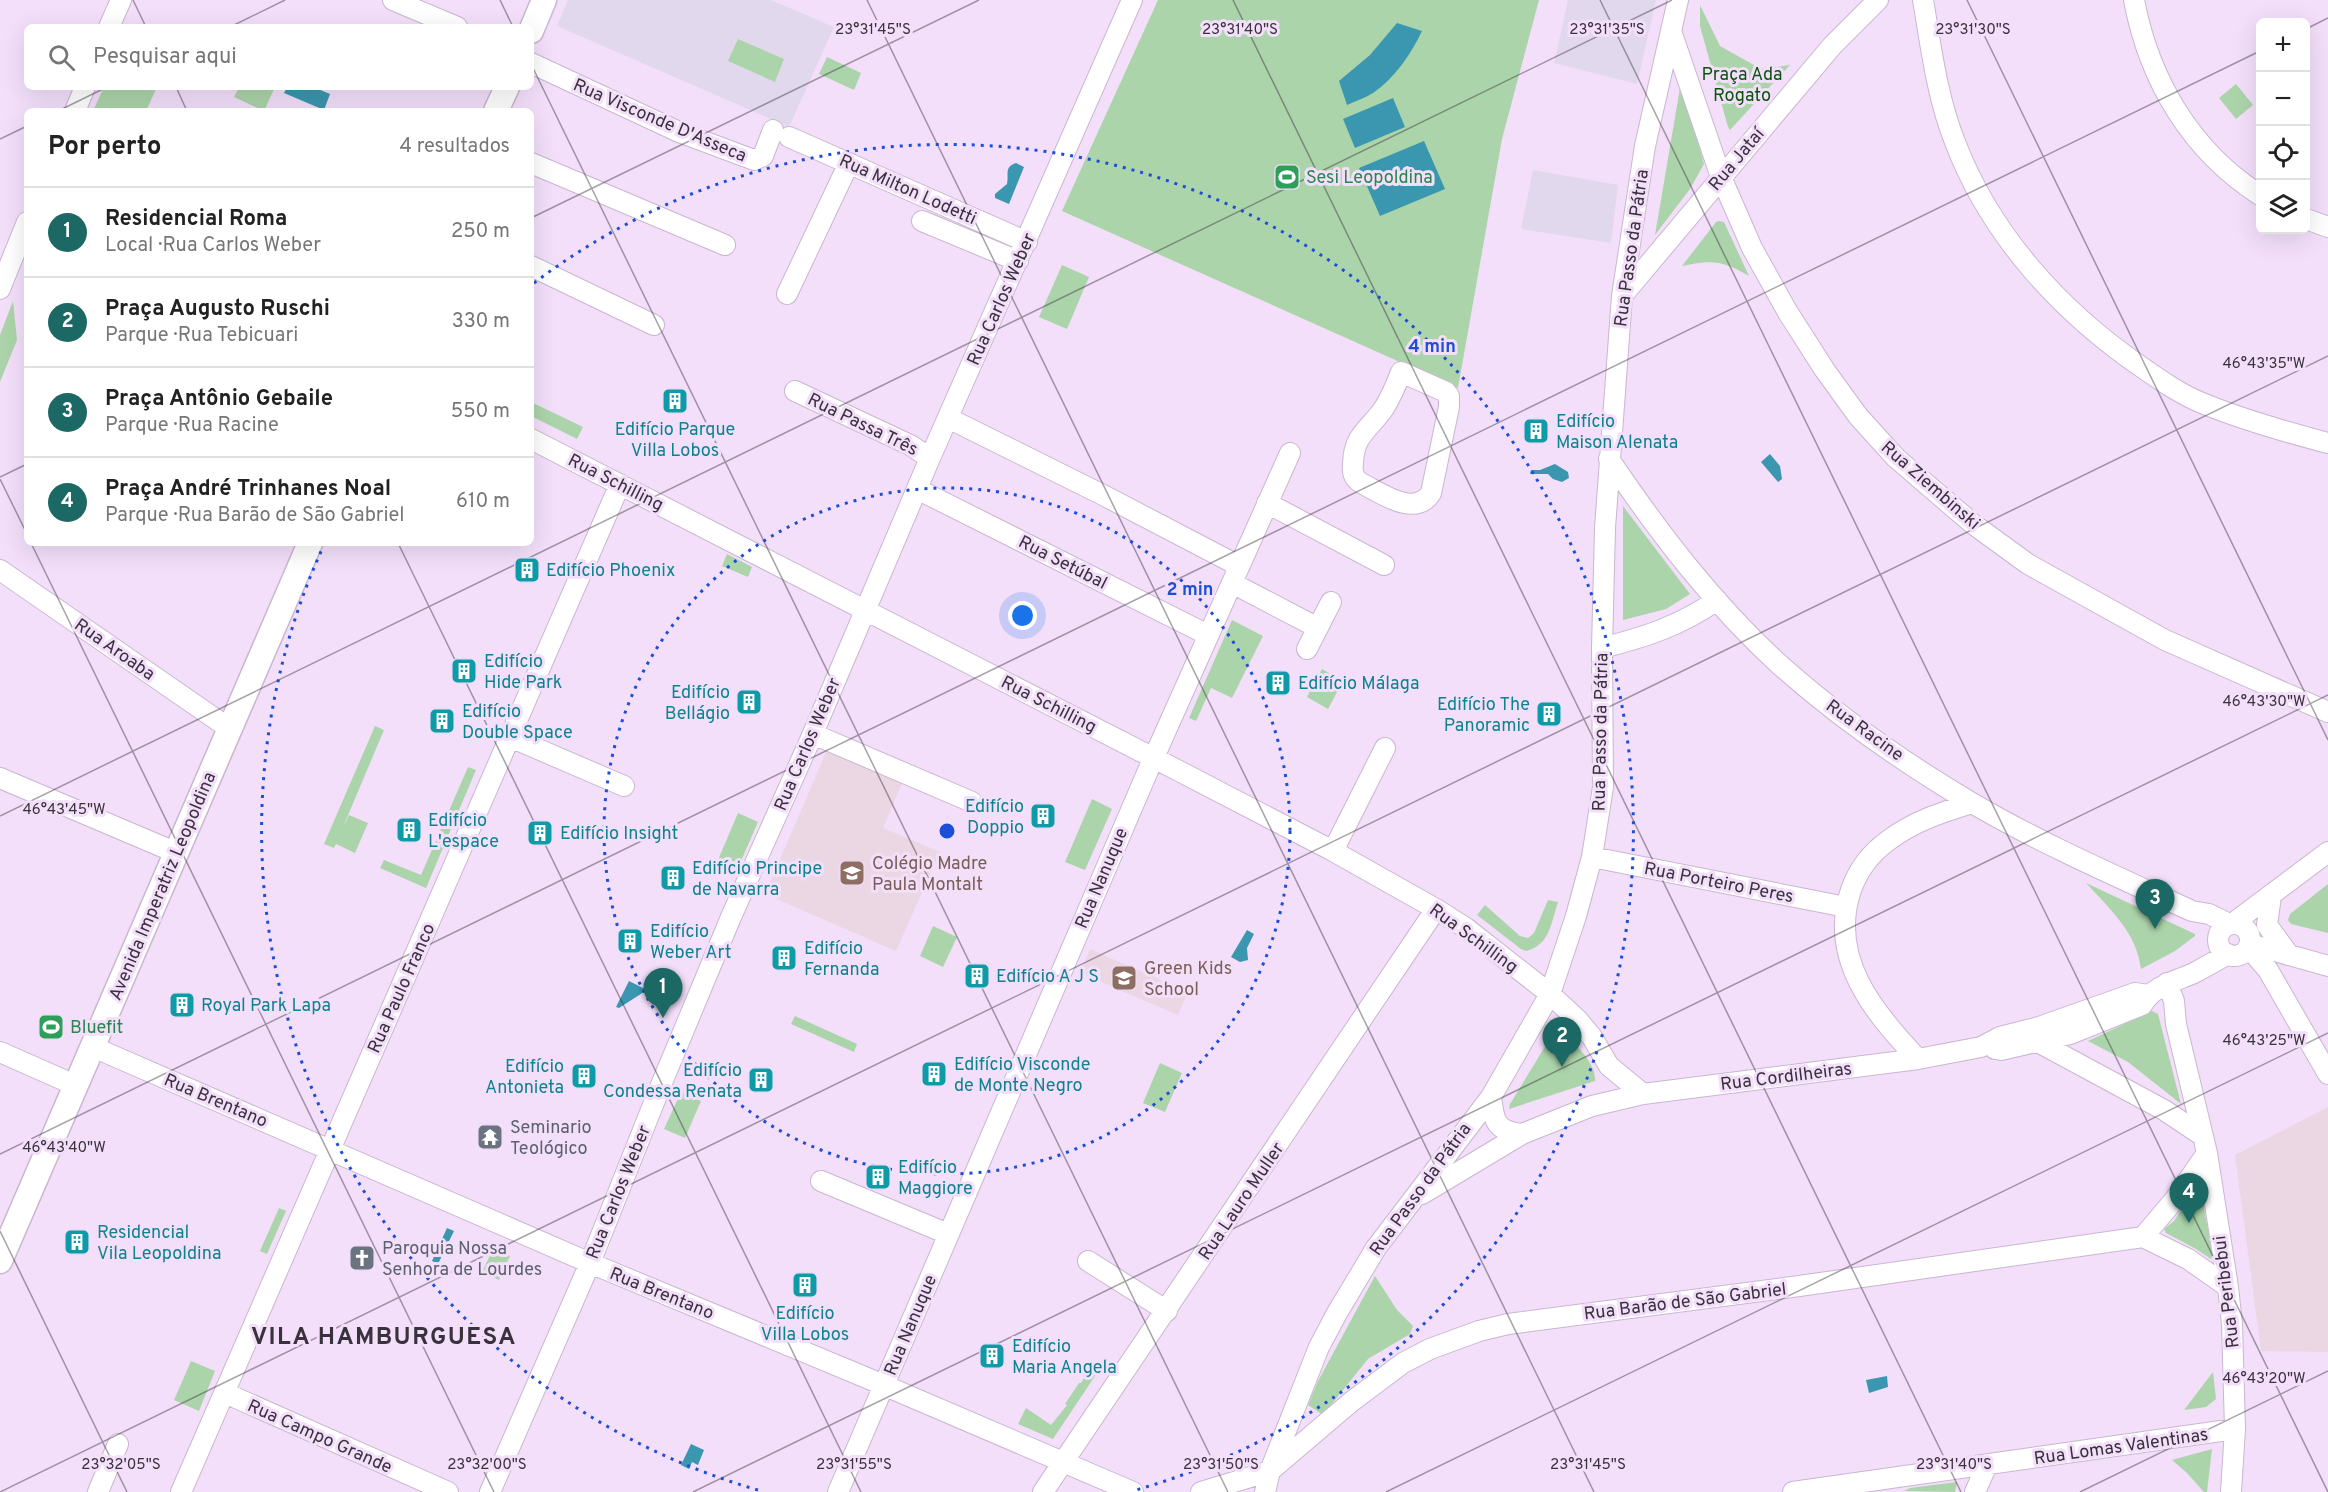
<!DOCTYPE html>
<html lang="pt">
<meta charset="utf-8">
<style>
:root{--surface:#fff;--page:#f6f6f6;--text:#222;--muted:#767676;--line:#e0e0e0;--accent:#1b6864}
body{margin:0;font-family:Overpass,sans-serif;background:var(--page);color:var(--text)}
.controls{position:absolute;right:18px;top:18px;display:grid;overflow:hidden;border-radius:9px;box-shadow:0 6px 24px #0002}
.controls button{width:54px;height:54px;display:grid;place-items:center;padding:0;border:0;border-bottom:2px solid var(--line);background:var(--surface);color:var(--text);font:30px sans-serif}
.you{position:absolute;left:1023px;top:616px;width:21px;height:21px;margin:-15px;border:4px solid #fff;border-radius:50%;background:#1a73e8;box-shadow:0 0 0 9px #1a73e833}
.badge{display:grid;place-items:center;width:39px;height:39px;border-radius:50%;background:var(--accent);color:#fff;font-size:20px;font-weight:700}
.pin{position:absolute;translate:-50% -50px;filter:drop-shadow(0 2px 3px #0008)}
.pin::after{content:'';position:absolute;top:32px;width:21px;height:18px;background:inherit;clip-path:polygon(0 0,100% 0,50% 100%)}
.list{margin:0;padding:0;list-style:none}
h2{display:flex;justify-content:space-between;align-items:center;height:78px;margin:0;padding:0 24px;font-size:26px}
h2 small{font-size:20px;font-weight:400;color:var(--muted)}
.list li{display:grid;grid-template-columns:39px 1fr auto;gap:18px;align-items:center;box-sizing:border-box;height:90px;padding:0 24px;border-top:2px solid var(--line)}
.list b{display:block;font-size:22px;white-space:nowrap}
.list p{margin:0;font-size:20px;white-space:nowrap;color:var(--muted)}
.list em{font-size:20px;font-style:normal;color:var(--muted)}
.icon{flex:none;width:33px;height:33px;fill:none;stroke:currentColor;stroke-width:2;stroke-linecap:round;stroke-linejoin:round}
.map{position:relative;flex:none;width:2328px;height:1492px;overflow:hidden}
.search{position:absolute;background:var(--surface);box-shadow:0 6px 24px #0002;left:24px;top:24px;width:510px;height:66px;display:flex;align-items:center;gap:15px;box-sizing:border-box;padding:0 21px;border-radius:9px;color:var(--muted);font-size:22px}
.panel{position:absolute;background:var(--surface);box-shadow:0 6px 24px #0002;left:24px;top:108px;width:510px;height:438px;border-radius:9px}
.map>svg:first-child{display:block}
.commercial{fill:#e2d8ed}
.education{fill:#ebd6e4}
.green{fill:#acd4aa}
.water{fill:#3b96af}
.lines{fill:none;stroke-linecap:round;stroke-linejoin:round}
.minor-casing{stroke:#c9b6d0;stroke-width:22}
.major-casing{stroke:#c9b6d0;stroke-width:27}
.minor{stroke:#fff;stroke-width:20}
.major{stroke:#fff;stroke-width:24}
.ticks{fill:none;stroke:#39313c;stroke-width:1.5;stroke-opacity:0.45}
.ring{fill:none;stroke:#1d4ed8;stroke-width:3;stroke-dasharray:3 6}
.labels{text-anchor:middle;stroke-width:6;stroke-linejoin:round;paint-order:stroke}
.park-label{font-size:18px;fill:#0a540e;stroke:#f3dffa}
.street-label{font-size:18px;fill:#39313c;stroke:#f3dffa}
.leisure-label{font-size:18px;fill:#27864d;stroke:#f3dffa;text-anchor:start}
.culture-label{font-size:18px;fill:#0d838f;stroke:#f3dffa;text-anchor:start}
.education-label{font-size:18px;fill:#785e54;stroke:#f3dffa;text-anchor:start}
.worship-label{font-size:18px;fill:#5b616d;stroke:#f3dffa;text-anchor:start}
.district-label{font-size:24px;font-weight:bold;letter-spacing:1.5px;fill:#39313c;stroke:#f3dffa}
.ticks-label{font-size:15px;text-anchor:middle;fill:#39313c;stroke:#f3dffa;stroke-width:6;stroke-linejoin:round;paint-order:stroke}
.centre{fill:#1d4ed8;stroke:#f3dffa;stroke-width:3}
.ring-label{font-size:18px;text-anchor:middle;font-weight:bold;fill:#1d4ed8;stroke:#f3dffa;stroke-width:6;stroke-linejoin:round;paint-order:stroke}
</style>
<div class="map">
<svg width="2328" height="1492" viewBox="0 0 2328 1492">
<rect width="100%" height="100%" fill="#f3dffa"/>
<path class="commercial" d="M568,0H771L834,27L789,127L557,26Z
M1568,0H1656L1637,84L1554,63Z
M1533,170L1618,185L1611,243L1521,229Z"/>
<path class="education" d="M828,748L903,781L883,828L940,852L896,951L765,894Z
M1090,949L1188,992L1178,1015L1080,973Z
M2328,1107V1352L2261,1351L2235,1155Z"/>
<path class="green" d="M1158,0H1539L1502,139L1458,388L1062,211Z
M1700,5L1720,46L1761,69L1790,65L1730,130L1728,127L1700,26Z
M738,39L784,59L775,82L728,61Z
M827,57L861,73L854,90L819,74Z
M2236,84L2253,105L2236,119L2219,98Z
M104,87H157L146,111H93Z
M239,87H275L264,111L234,97Z
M1680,88L1692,116L1704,164L1690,189L1655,235Z
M1719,221L1724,222L1749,276C1721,260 1713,260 1682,266L1716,222Z
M1062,265L1089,277L1067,329L1039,317Z
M13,301L17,340L0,382V335Z
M531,402L583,427L577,439L531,416Z
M1623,506L1690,594L1666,609L1623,620Z
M727,554L752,567L748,577L722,566Z
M1232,620L1263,636L1232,698L1211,688L1196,721L1189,718Z
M1322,669L1343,681L1328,709L1307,697Z
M375,726L384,730L343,827L349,815L368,823L355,853L336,844L334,848L324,844Z
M468,767L476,770L426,888L380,868L384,860L421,875Z
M1092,799L1112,809L1085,870L1065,862Z
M738,813L758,822L738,868L718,860Z
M2086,883L2195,934V936L2175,951L2141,969C2137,933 2110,909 2086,883Z
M2328,884V933L2291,924L2288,920L2290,914Z
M1548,900L1558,902C1551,923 1550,945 1526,951L1521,949L1477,915L1485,905L1520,936L1528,938L1534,933Z
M933,926L957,937L943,967L920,956Z
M2152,1011L2158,1014L2181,1104L2128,1062L2088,1041Z
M795,1016L857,1044L854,1052L791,1024Z
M1556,1032H1563C1575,1044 1597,1064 1595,1081L1509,1109L1510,1104L1552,1035Z
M1160,1063L1182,1073L1165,1112L1143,1103Z
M681,1092L701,1101L685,1138L664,1129Z
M2200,1186L2213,1257L2211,1259L2196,1249L2166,1233L2164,1229L2174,1221L2196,1187Z
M279,1208L286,1211L267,1254L260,1251Z
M493,1249L510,1256L499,1280L482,1272Z
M1375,1276L1397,1310L1413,1326L1410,1334L1368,1359L1323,1415L1308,1405L1318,1381Z
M191,1361L215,1371L199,1411L174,1400Z
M1094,1362L1101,1367L1053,1439L1018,1424L1026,1408L1051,1425L1067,1405L1065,1404L1079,1383H1081Z
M2213,1372L2216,1399L2206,1407L2184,1410Z
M2212,1449L2207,1492H2204L2187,1473L2172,1460Z
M1957,1482L1955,1492L1904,1491L1910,1488Z"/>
<path class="water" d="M1397,23L1422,31C1411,54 1395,78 1373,93C1365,98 1355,101 1347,105L1339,81L1370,55Z
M287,87H313L330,94L324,110L284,93Z
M1393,98L1405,127L1355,148L1343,119Z
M1424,141L1445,189L1380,216L1359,168Z
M1016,163L1024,167L1009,204L995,198V194L1007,184C1009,174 1004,167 1016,163Z
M1770,454L1780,466L1782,479L1778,482L1761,462Z
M1555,464L1568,472L1569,478L1562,482L1553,479L1548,474H1530L1531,470H1540Z
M1247,930L1254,934L1247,948L1248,960L1240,962L1231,957Z
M629,981L647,990L619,1008L616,1007Z
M447,1228L454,1231L438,1264L432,1261Z
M1887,1376L1888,1387L1869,1393L1866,1380Z
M691,1444L704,1450L698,1465L692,1462L689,1469L681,1465Z"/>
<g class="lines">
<g class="minor-casing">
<path id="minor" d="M393,0L457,27
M1923,0C1931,47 1937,97 1955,142C1990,234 2059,310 2140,366C2160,380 2180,394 2202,403C2243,420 2286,432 2328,443
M2134,0C2149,80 2191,151 2260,195
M109,27L121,0
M1671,31L1721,177L1752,248L1787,311L1824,369L1858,416L1896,458L1973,524L2028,564L2165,640L2328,712
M531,63L679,132L754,160L763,156L773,130
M75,111L85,87
M789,137L1027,242
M531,163L725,245
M2306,219L2328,227
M922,221L1018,261
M531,266L654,325
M0,289L27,222
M787,294L849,163
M1622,296L1832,46L1878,0
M1401,372L1446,392L1449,396V407L1431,493C1415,518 1381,493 1361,483C1353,478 1352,472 1353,463C1354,436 1367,431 1382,411C1390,400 1396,385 1401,372Z
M795,391L910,445L930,458
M948,418L1105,496L1239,566
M531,439L1181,772L1333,851L1436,909L1466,928L1550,994L1577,1019L1592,1037L1609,1066L1643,1094
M1609,459C1659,533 1714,605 1780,665C1837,716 1906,764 1972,803C2042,844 2118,877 2192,911L2209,914L2229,924
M917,489L1208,635
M1267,503L1384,565
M0,570L230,729
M1232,583L1318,628
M1602,648C1645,637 1680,626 1717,600
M1307,649L1331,602
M813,734L972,802
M510,737L624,786
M0,778L177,853
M1333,851L1385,748
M1592,857L1846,907
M2271,896L2267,925L2289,955
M2232,924L2328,852
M2218 940a16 16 0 1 1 32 0a16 16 0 1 1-32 0Z
M2250,944L2328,966
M2249,948L2268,970L2328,1074
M2167,983L2174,1001L2176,1024L2207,1153L2228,1287L2232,1324L2235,1429L2231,1492
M2038,1042L2164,1110L2203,1136
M93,1047L590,1263L867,1378L1133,1492
M1995,1049L2001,1050L2070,1034L2142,1005C2154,985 2174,982 2194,973C2205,967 2216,961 2228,954
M0,1052L77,1086
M1918,1059C1874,1013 1828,958 1851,890C1858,870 1872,852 1889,840C1914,821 1943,812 1972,803
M1491,1097C1494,1121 1495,1131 1522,1134
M821,1181L948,1234
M1422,1194L1522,1134L1592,1106L1643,1094L1918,1059L1981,1047L2000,1037L2039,1027L2135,993L2148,995
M2143,1237L2188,1259L2228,1287
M1088,1261L1167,1311
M225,1393L448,1492
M98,1492L118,1444
M181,1492L620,484
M490,1492L590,1263L661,1085L731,917L811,738L930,458L1132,0
M838,1492L1147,773L1290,453
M1043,1492L1436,909
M1201,1492L1270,1471L1351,1402L1403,1363L1430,1349L1479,1331L1508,1324L1792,1287L2143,1237L2176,1198L2207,1153
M1265,1492L1270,1471L1319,1347L1337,1313L1376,1248L1491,1097L1550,994L1576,916L1592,857L1603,787L1602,648L1605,528L1622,296L1645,146L1678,0
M1793,1492L2235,1429
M1975,1492L1987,1465"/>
</g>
<g class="major-casing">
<path id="major" d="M531,31L544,0
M496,111L507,87
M0,1261L310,543"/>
</g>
<use href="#minor" class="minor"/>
<use href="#major" class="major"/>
</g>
<path class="ticks" d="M133,0L146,27M500,0L513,27M867,0L1594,1492M1233,0L1961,1492M1600,0L2328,1492M1967,0L2328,740M230,27L285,0M2306,29L2328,18M531,64L1228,1492M176,87L187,111M58,111L107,87M0,139L27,126M531,218L979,0M0,477L27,464M0,479L27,534M31,543L494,1492M398,543L861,1492M0,816L1672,0M0,1154L2260,51M0,1231L127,1492M0,1492L2328,356M693,1492L2328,695M1386,1492L2328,1033M2080,1492L2328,1371"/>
<g class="ring">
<circle cx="947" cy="831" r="343"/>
<path d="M758 1490A686 686 0 0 1 323 547M534 283A686 686 0 1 1 1136 1490"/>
</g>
<defs>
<g id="stadium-square" transform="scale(1.35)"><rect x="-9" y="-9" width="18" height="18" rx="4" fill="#2e9e5b" stroke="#f3dffa"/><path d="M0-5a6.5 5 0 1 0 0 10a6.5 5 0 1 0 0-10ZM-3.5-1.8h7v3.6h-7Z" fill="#fff"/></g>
<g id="building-square" transform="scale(1.35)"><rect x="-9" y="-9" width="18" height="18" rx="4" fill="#0f9aa8" stroke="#f3dffa"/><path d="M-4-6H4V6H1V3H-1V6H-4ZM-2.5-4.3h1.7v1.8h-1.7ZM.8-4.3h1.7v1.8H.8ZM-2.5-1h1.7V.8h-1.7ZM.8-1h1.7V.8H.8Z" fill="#fff"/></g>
<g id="school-square" transform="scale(1.35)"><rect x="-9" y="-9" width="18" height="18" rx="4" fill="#8d6e63" stroke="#f3dffa"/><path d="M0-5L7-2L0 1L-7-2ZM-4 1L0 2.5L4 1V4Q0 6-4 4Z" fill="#fff"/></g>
<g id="temple-square" transform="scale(1.35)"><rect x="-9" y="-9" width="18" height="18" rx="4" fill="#6b7280" stroke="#f3dffa"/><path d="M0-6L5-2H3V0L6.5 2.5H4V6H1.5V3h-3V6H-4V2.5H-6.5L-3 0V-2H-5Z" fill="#fff"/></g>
<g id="church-square" transform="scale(1.35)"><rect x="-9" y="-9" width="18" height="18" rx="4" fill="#6b7280" stroke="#f3dffa"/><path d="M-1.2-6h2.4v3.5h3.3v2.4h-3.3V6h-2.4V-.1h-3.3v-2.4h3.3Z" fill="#fff"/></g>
</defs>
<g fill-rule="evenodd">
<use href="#stadium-square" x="1287" y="177"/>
<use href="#building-square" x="675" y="401"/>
<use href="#building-square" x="1536" y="431"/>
<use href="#building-square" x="527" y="570"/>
<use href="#building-square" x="464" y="671"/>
<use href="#building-square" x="1278" y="683"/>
<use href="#building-square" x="749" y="702"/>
<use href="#building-square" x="1549" y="714"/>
<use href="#building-square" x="442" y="721"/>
<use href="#building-square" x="1043" y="816"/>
<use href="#building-square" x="409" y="830"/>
<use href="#building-square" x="540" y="833"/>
<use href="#school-square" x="852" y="873"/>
<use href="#building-square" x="673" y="878"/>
<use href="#building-square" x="630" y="941"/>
<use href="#building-square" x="784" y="958"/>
<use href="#building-square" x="977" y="976"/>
<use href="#school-square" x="1124" y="978"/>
<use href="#building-square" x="182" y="1005"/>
<use href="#stadium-square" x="51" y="1027"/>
<use href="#building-square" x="934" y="1074"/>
<use href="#building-square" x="584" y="1076"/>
<use href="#building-square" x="761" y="1080"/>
<use href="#temple-square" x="490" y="1137"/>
<use href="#building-square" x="878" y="1177"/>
<use href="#building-square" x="77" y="1242"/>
<use href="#church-square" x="362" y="1258"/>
<use href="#building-square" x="805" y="1285"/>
<use href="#building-square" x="992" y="1356"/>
</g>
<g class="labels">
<g class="park-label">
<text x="1742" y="80">Praça Ada<tspan x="1742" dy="21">Rogato</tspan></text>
</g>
<g class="street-label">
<text transform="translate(660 120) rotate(23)" y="6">Rua Visconde D'Asseca</text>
<text transform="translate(1736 159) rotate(-50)" y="6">Rua Jataí</text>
<text transform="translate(908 189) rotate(24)" y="6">Rua Milton Lodetti</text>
<text transform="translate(1631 248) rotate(-82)" y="6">Rua Passo da Pátria</text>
<text transform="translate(1001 299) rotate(-66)" y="6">Rua Carlos Weber</text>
<text transform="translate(863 424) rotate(26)" y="6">Rua Passa Três</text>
<text transform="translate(616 482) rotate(27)" y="6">Rua Schilling</text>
<text transform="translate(1931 485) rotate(41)" y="6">Rua Ziembinski</text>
<text transform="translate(1063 562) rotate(27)" y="6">Rua Setúbal</text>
<text transform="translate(115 649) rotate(35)" y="6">Rua Aroaba</text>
<text transform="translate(1049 704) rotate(27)" y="6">Rua Schilling</text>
<text transform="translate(1865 730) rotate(36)" y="6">Rua Racine</text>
<text transform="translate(1600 732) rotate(-89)" y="6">Rua Passo da Pátria</text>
<text transform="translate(807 744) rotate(-67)" y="6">Rua Carlos Weber</text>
<text transform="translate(1101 878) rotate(-67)" y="6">Rua Nanuque</text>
<text transform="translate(1719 882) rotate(11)" y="6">Rua Porteiro Peres</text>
<text transform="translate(162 886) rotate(-67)" y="6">Avenida Imperatriz Leopoldina</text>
<text transform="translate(1474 938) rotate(36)" y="6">Rua Schilling</text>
<text transform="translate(401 988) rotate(-66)" y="6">Rua Paulo Franco</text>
<text transform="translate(1786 1076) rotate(-7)" y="6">Rua Cordilheiras</text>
<text transform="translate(216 1100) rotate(23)" y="6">Rua Brentano</text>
<text transform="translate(1420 1189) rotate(-54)" y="6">Rua Passo da Pátria</text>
<text transform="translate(618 1192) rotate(-68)" y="6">Rua Carlos Weber</text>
<text transform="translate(1241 1201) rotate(-56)" y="6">Rua Lauro Muller</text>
<text transform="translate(2226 1292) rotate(-97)" y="6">Rua Peribebui</text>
<text transform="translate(662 1293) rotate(22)" y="6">Rua Brentano</text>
<text transform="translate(1685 1301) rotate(-7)" y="6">Rua Barão de São Gabriel</text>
<text transform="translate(910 1325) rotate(-67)" y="6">Rua Nanuque</text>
<text transform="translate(320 1436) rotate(24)" y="6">Rua Campo Grande</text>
<text transform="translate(2121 1446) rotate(-8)" y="6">Rua Lomas Valentinas</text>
</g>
<g class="leisure-label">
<text x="1306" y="183">Sesi Leopoldina</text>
<text x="70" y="1033">Bluefit</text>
</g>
<g class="culture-label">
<text x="1556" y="427">Edifício<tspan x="1556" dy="21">Maison Alenata</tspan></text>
<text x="675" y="435" text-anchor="middle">Edifício Parque<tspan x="675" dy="21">Villa Lobos</tspan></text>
<text x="546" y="576">Edifício Phoenix</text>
<text x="484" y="667">Edifício<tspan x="484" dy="21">Hide Park</tspan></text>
<text x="1298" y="689">Edifício Málaga</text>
<text x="730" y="698" text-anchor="end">Edifício<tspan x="730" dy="21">Bellágio</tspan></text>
<text x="1530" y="710" text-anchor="end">Edifício The<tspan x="1530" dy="21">Panoramic</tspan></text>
<text x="462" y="717">Edifício<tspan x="462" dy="21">Double Space</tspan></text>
<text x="1024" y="812" text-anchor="end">Edifício<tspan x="1024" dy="21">Doppio</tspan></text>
<text x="428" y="826">Edifício<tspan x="428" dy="21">L'espace</tspan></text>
<text x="560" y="839">Edifício Insight</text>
<text x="692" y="874">Edifício Principe<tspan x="692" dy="21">de Navarra</tspan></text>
<text x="650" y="937">Edifício<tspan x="650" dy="21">Weber Art</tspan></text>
<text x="804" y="954">Edifício<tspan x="804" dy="21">Fernanda</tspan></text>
<text x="996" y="982">Edifício A J S</text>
<text x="201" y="1011">Royal Park Lapa</text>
<text x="954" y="1070">Edifício Visconde<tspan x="954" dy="21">de Monte Negro</tspan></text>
<text x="564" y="1072" text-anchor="end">Edifício<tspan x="564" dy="21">Antonieta</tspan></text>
<text x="742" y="1076" text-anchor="end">Edifício<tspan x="742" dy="21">Condessa Renata</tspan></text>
<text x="898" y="1173">Edifício<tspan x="898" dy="21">Maggiore</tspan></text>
<text x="97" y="1238">Residencial<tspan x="97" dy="21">Vila Leopoldina</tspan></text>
<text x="805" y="1319" text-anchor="middle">Edifício<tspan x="805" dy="21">Villa Lobos</tspan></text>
<text x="1012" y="1352">Edifício<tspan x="1012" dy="21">Maria Angela</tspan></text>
</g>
<g class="education-label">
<text x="872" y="869">Colégio Madre<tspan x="872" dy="21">Paula Montalt</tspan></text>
<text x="1144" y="974">Green Kids<tspan x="1144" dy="21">School</tspan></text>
</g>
<g class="worship-label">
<text x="510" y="1133">Seminario<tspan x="510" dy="21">Teológico</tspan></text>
<text x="382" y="1254">Paroquia Nossa<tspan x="382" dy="21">Senhora de Lourdes</tspan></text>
</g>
<g class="district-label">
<text x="384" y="1344">VILA HAMBURGUESA</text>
</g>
</g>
<g class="ticks-label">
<text x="873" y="34">23°31'45"S</text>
<text x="1240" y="34">23°31'40"S</text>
<text x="1607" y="34">23°31'35"S</text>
<text x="1973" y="34">23°31'30"S</text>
<text x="2264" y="368">46°43'35"W</text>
<text x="2264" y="706">46°43'30"W</text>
<text x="64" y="814">46°43'45"W</text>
<text x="2264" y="1045">46°43'25"W</text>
<text x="64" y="1152">46°43'40"W</text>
<text x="2264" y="1383">46°43'20"W</text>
<text x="121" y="1469">23°32'05"S</text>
<text x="487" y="1469">23°32'00"S</text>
<text x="854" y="1469">23°31'55"S</text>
<text x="1221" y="1469">23°31'50"S</text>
<text x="1588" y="1469">23°31'45"S</text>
<text x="1954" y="1469">23°31'40"S</text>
</g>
<circle cx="947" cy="831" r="9" class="centre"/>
<g class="ring-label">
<text x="1432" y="352">4 min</text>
<text x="1190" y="595">2 min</text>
</g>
</svg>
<div class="controls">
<button>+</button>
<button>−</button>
<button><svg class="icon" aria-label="locate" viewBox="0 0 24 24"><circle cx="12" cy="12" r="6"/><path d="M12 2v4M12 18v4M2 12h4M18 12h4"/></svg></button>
<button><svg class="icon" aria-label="layers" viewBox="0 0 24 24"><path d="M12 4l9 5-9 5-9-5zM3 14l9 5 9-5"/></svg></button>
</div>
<div class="you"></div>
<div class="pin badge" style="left:663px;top:1018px">1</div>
<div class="pin badge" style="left:1562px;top:1067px">2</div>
<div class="pin badge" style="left:2155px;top:929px">3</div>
<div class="pin badge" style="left:2189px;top:1223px">4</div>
<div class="search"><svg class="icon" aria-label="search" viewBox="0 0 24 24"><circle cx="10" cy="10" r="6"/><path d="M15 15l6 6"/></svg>Pesquisar aqui</div>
<section class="panel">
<h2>Por perto<small>4 resultados</small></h2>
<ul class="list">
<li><span class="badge">1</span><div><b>Residencial Roma</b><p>Local · Rua Carlos Weber</p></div><em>250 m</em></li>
<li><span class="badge">2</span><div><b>Praça Augusto Ruschi</b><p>Parque · Rua Tebicuari</p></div><em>330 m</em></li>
<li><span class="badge">3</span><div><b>Praça Antônio Gebaile</b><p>Parque · Rua Racine</p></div><em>550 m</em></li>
<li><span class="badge">4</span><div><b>Praça André Trinhanes Noal</b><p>Parque · Rua Barão de São Gabriel</p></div><em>610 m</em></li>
</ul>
</section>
</div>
